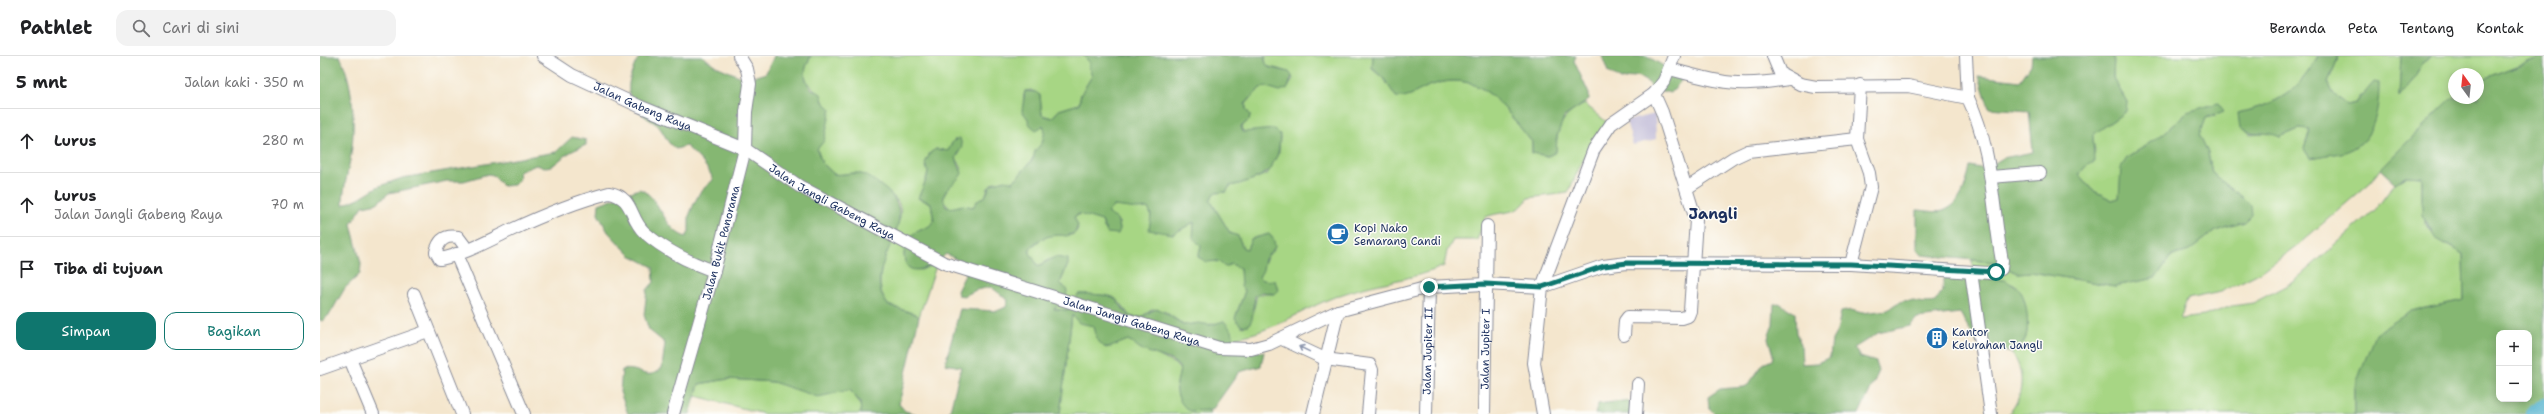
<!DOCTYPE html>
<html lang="id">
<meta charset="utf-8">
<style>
:root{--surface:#fff;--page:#f2f2f2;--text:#202124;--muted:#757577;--line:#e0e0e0;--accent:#0f766e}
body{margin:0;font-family:"Shantell Sans",sans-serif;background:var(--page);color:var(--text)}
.controls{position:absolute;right:12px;bottom:12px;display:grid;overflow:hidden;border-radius:8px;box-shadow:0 2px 10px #0003}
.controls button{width:36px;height:36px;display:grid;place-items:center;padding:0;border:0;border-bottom:1px solid var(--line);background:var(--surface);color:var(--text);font:20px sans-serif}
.compass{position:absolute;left:2128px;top:12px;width:36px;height:36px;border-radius:50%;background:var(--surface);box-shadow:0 2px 10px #0003;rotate:345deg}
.stop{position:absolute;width:12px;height:12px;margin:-9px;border:3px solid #0f766e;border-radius:50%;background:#fff}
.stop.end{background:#0f766e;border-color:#fff;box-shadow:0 1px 4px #0008}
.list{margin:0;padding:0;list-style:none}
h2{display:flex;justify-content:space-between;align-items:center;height:52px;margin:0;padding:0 16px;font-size:17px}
h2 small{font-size:13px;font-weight:400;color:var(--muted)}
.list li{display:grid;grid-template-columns:26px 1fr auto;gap:12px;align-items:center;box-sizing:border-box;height:64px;padding:0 16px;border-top:1px solid var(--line)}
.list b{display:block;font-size:15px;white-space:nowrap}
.list p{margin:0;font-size:13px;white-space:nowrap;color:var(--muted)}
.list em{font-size:13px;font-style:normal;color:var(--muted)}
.actions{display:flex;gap:8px;padding:12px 16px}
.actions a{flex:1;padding:9px 0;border:1px solid var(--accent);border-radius:12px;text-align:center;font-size:14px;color:var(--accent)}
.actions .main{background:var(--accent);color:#fff}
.icon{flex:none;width:22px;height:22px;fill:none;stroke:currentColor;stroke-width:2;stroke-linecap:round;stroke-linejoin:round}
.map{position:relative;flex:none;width:2224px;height:358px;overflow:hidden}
header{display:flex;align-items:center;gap:24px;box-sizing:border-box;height:56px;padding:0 20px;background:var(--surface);border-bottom:1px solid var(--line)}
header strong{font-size:19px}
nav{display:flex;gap:22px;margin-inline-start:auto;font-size:14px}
.search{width:280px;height:36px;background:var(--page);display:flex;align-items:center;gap:10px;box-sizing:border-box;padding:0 14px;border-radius:12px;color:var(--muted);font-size:15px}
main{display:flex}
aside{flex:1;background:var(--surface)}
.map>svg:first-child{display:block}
.industrial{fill:#c5c0da}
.green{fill:#a7d684;stroke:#618271}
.forest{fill:#85b772;stroke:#507368;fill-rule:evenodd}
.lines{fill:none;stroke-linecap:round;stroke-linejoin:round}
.river{stroke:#4eb0cd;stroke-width:20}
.minor-casing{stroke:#888a96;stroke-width:14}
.minor{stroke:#fff;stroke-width:12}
.oneway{stroke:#8d97ae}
.route{stroke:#0f766e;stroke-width:5}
.labels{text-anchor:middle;stroke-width:3;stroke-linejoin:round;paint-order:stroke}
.street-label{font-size:11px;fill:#1b2f5e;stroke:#fdfcf7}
.poi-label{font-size:11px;fill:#1b2f5e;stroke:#fdfcf7;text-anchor:start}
.district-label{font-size:15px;font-weight:bold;fill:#1b2f5e;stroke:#fdfcf7}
</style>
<header>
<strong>Pathlet</strong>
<div class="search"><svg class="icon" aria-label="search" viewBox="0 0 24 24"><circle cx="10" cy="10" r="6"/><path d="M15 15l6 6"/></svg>Cari di sini</div>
<nav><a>Beranda</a><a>Peta</a><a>Tentang</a><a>Kontak</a></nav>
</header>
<main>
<aside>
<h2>5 mnt<small>Jalan kaki · 350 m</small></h2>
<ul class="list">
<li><svg class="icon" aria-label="ahead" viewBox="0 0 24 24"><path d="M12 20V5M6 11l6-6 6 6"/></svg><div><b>Lurus</b></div><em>280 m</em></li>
<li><svg class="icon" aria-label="ahead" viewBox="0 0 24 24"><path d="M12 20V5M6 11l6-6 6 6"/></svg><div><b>Lurus</b><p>Jalan Jangli Gabeng Raya</p></div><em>70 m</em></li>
<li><svg class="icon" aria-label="arrive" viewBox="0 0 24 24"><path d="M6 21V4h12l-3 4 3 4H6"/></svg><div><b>Tiba di tujuan</b></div></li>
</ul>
<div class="actions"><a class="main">Simpan</a><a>Bagikan</a></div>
</aside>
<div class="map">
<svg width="2224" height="358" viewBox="0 0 2224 358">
<rect width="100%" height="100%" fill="#fdfcf7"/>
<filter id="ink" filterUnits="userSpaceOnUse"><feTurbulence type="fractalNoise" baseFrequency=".025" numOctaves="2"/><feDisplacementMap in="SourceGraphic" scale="8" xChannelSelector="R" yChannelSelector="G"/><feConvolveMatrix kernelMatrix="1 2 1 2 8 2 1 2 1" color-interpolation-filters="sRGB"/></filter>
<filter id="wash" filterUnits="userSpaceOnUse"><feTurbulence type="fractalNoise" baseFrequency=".012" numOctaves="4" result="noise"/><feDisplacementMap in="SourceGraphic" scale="16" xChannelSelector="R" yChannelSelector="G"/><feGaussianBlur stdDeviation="0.9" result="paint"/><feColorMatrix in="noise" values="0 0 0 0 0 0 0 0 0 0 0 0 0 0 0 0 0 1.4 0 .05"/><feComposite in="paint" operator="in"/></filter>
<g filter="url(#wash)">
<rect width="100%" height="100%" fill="#f4e6cd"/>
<path class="industrial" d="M1335,58L1336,83L1313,89L1306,65Z"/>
<path class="green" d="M491,0H764L770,6L772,20L761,38L759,48L739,54L732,62L722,59L720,39L711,34L705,35C700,49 708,56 709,68L725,72C727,86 704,116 693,126H674L668,132L665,141L657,145L653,151L630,152L623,144L627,131L642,112L636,102L639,98L635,83L628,95L616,93L609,98L608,117L599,143L611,147L614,165L608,171L598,174L584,197L585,206L592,213L601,214L617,207L599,261L595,258L568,249C541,214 592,168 578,146C575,141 568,137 564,134C557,128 550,120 541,118C533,115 523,120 514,118L502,107L497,93C511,78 509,55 500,38C485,26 480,20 491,0Z
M945,0H1053L1052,13L1064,23L1076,40C1090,43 1099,33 1112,29C1163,12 1184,53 1212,86V97L1228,100L1236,96C1237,70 1241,60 1265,48L1289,68L1261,108L1248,137L1208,142C1198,160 1183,154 1166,161L1157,184H1133L1127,195L1124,210C1093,224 1058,226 1026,237C987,249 954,277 912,282V275L894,267C889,270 871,270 864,269L844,255L833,253L821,261H811C806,256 799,244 793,241C786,238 766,239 759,238L747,254L733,253L739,247L744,230L740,228L748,208L728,204L718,210L710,200V193C717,185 726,180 736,178C745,177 753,184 758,172L754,161L761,158L782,165L784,172L800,173L799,166L787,157L792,151C803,148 814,154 826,151L830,154L831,162L860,174L874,166L875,184L881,190L878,201C890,208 911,204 920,212L921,225L925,235L916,259L921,270L924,271L933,257L937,238H955V225L942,224L939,221C945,211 943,201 954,194V184L949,178L931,183L927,193L923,192L918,180L910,177L890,144L894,137L906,136L910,130C920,128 939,122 948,117L959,96L960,81L954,73L928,77L922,74L923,69L929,64L930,59L926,53V48L940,32L947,31L958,34L968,32L973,22L966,15L946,10Z
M1794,0H1998C1977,38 1958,47 1918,57L1930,78L1950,76L1960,81L1979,73L1990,74L1984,93L1990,102C2030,94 2050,97 2056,50L2042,38L2036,47L2026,49L2012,35L2008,26L2019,0H2081L2079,40L2095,22L2101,8L2112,0H2223L2158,25V18H2134V40L2060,113L2051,126L1980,187L1941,216L1901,236L1867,243L1860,263L1884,260L1912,250L1933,247L1973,226L2056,153L2075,127L2087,120L2102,121C2102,167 2100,176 2143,198L2144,244L2091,255L2034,333V358H1688C1704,343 1706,313 1691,297C1697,293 1704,288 1706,281C1709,269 1706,236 1694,229C1684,224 1668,224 1658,222L1651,204L1674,206L1697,217L1711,216L1795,230L1835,222L1850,201L1869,195L1895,175L1924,166L1931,149L1892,117L1888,97L1879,79L1886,62L1896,60L1867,56L1843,78L1807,102L1799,142L1792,144L1772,134L1759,119L1775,95L1772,79L1798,61L1807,46L1793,22Z
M752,259L762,267L774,270L777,284L786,292L808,284L855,308L860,314L856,332L865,351L867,353L890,355V358H740Z
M408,323L453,326L488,336L513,337L530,334C536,342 542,347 541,358H444L376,340L379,328Z"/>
<path class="forest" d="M0,0H20C33,28 35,61 32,91C30,111 23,129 23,149L39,142L57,131L82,122L236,96L252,81L266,84V89C259,92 251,95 246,99C234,108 232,114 216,109L199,116L200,122L194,129L183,130L173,119L168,118L144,125H127L69,137L57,147L43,150L31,168L41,208L40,218L25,232L10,258L2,265L0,264Z
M321,0H382L396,10L426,23L446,17L454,0H491C485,10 482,21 490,31C492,34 497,35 501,38L503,46L511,53L504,85L497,93L502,107L514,118C523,120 533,115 541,118C550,120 557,127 564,132C609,166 536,208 568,249L595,258L599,261L579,348L585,355L596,358H541L540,346L530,334L498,341L453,326L408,323L379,328L370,358H308L300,336L302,314C321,310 325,327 342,312L345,287L329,274L324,259L327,234L334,226L333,211L310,199L288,176L278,158L279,148L319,133C340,139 343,174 366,181L369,176V160L373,150L380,136L393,124C390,112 375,98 366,90L356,93C346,87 346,79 339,71C336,67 331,65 327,62C311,50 305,37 311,19C314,11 315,5 321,0Z
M764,0H945V5L948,11L969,16L972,20L968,32L960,35L947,31L940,32L925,48L926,53L930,59L929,64L921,71L923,76L954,73L960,78C959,88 960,100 952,107V112C943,121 922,128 910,130L906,136L894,137L890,144L910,177L918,180L923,192L927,193L931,183L949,178L954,184L955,191L945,203L943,214L939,221L942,224L955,225L959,234L955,238L942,236L935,240L932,263L929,269L921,270L915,262L925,235L921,230L920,212L911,208L905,211L898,205L887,206L878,201L881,190L873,182L874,166L853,178L829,174L831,159L828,152L818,153L794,150L787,157L797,163L800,173L798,178L787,177L782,165L759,158L754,161L758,169L755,177L746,180C734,177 715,182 709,195L718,210L735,201L748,203V208L740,227L747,234L746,242L734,253L747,254L758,238C763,237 789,239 794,242C801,247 806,262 816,262C825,262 830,253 839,253L864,269L879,267L890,269L904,265L912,275L914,293L944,296L941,310L919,316L892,354L869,355C846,336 863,318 859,311C852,301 833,299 823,294C817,292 814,286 808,284L791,291H784L777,284L774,270L759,267L752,259L740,358H629L641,311L625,308L640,253L677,255L686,251L688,244L671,231L656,234L644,240L638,239L637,235L645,219L644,207L626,198C616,208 586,227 584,200C584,195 585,189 587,185C594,172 608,175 614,165L611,147L598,142L606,124L608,117L605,107L611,96L616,93L628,95L633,85L640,82L642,90L636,102L642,117C637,129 617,133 626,150L630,152L643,149L653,151L659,143L665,141L671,128L685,124L693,126L713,103L715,95L722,87L725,75L723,70L716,74L709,68L708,63L702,55L705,35L716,36L720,40L722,59L732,62L739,54L759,48L761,38L772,20L769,11V6Z
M1053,0H1256L1254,5L1269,38V44L1244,61L1237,80L1236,96L1228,100L1212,97V86C1184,53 1163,12 1112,29C1099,33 1090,43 1076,41L1064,23L1052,12Z
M1282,0H1327L1360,20L1361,25L1350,37L1332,32L1329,27L1317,20L1301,24L1288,16Z
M1712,0H1794L1793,22L1807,46L1806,55L1773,79L1774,106L1765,111L1759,119L1772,134L1792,144L1799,142L1801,111L1807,102L1843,78L1867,56L1898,47L1904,55L1886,62L1880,79L1888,97L1892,117L1931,149L1932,159L1925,166L1895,175L1869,195L1850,201L1836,222L1795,230L1711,216L1697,217L1674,206L1602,199L1597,193V154C1604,154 1616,157 1623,155C1643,147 1646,128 1650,110L1665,113L1683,102L1713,96L1709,55L1669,52L1659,20L1700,25L1711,9Z
M1998,0H2019L2008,26L2012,35L2026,49L2036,47L2054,26L2059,27C2059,55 2054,90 2021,97C2011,99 2000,100 1990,102L1984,93L1990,74L1979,73L1960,81C1946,74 1934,80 1920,73L1918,57C1958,47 1977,38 1998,0Z
M2081,0H2112L2101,8L2095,22L2079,41Z
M2224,0V358H2034V333L2055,278L2091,255L2144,244L2143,198L2115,182L2102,159V121L2087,120L2075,127L2060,113L2134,40V42H2158V25ZM2179,277H2209V343H2179Z
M1624,219L1685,224C1691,228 1697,231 1701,236C1707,245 1710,273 1705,283C1702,290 1697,293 1691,297L1657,287L1640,257L1597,262L1590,270L1558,277L1534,292L1540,301L1556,306L1559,315L1539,358H1395L1389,352L1388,341L1400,333L1424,331L1428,329L1443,308L1452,304L1453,299L1448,282L1453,268L1454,248L1459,247L1475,257L1476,277L1481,288L1482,308L1497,307L1510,301L1512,284L1517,275L1521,256L1531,254L1542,257L1568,254C1587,236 1594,250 1615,246L1623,234Z
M1303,345H1308L1316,358H1275L1278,348Z"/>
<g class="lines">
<path class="river" d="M2215,358L2224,352"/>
</g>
</g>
<g filter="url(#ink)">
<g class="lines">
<g class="minor-casing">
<g id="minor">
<path id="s1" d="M223,0L252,19L319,50L425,93L479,130L624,207L899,292L931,293L949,288L1018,255L1109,231L1165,228L1222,231L1283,210L1307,207L1531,208L1669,217L1681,213L1682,205C1672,151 1673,93 1648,42L1588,30L1496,31L1480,28L1460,17L1453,0"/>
<path d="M1646,0L1648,42"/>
<path d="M1350,13C1398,26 1418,32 1468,23"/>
<path d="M1671,121L1720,117"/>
<path d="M1367,132L1413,102L1428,95L1537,83"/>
<path d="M147,193L138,181C126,179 119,183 116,196L120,203C143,199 168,185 189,175C221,160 254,146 289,137C314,141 309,162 324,176C344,194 369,206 394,215"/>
<path d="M136,198L204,358"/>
<path d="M1531,208L1551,131L1549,117L1537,83L1540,29"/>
<path d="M1651,216L1671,358"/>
<path d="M94,238L142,358"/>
<path d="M1304,279L1305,265L1308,261L1362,262L1368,260L1370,255L1376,164L1342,56L1334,38"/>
<path d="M962,283L1005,303L1050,309L1052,314L1048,358"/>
<path d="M30,303L53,358"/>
<path d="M0,313L108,275"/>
<path id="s2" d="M353,358L394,215L425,93L426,56L430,28L427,13L419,0"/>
<path d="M993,358L1018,255"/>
<path id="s3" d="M1106,358L1109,231"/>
<path id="s4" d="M1164,358L1167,170"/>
<path d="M1223,358L1214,307L1222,231L1274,93L1291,68L1334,38L1344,25L1354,0"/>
<path d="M1316,358L1318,328"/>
</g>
</g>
<use href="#minor" class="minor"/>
</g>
<defs><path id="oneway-shaft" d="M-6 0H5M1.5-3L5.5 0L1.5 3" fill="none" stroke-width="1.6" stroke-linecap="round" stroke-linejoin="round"/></defs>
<use class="oneway" href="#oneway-shaft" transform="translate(984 293) rotate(-154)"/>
</g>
<g class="lines" filter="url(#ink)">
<path class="route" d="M1109,231L1165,228L1222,231L1284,210L1307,207L1531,208L1676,216"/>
</g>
<defs>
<g id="cafe-disc" transform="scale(1.15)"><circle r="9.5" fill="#1f6fb2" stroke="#fdfcf7"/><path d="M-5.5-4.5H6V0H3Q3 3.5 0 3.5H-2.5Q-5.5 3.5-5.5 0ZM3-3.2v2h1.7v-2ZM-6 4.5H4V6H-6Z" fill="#fff"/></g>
<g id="building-disc" transform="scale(1.15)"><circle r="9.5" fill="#1f6fb2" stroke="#fdfcf7"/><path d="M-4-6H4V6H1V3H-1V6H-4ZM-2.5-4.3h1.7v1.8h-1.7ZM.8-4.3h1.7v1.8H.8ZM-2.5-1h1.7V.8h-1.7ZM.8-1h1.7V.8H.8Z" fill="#fff"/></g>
</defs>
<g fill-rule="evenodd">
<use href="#cafe-disc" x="1018" y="178"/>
<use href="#building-disc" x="1617" y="282"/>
</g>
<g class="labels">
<g class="street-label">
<text dy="4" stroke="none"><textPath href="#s1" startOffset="112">Jalan Gabeng Raya</textPath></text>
<text dy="4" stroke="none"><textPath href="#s1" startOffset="325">Jalan Jangli Gabeng Raya</textPath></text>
<text dy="4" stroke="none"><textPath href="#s2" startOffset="178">Jalan Bukit Panorama</textPath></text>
<text dy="4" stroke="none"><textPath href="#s1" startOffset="649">Jalan Jangli Gabeng Raya</textPath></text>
<text dy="4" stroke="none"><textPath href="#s4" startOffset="65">Jalan Jupiter I</textPath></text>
<text dy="4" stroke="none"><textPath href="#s3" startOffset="63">Jalan Jupiter II</textPath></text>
</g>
<g class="poi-label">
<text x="1034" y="176">Kopi Nako<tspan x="1034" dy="13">Semarang Candi</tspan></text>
<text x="1632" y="280">Kantor<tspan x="1632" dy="13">Kelurahan Jangli</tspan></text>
</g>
<g class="district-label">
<text x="1393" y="163">Jangli</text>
</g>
</g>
</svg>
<div class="controls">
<button>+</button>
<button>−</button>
</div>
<svg class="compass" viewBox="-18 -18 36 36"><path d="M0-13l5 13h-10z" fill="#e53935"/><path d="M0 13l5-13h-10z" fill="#757577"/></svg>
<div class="stop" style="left:1676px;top:216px"></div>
<div class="stop end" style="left:1109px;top:231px"></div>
</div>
</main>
